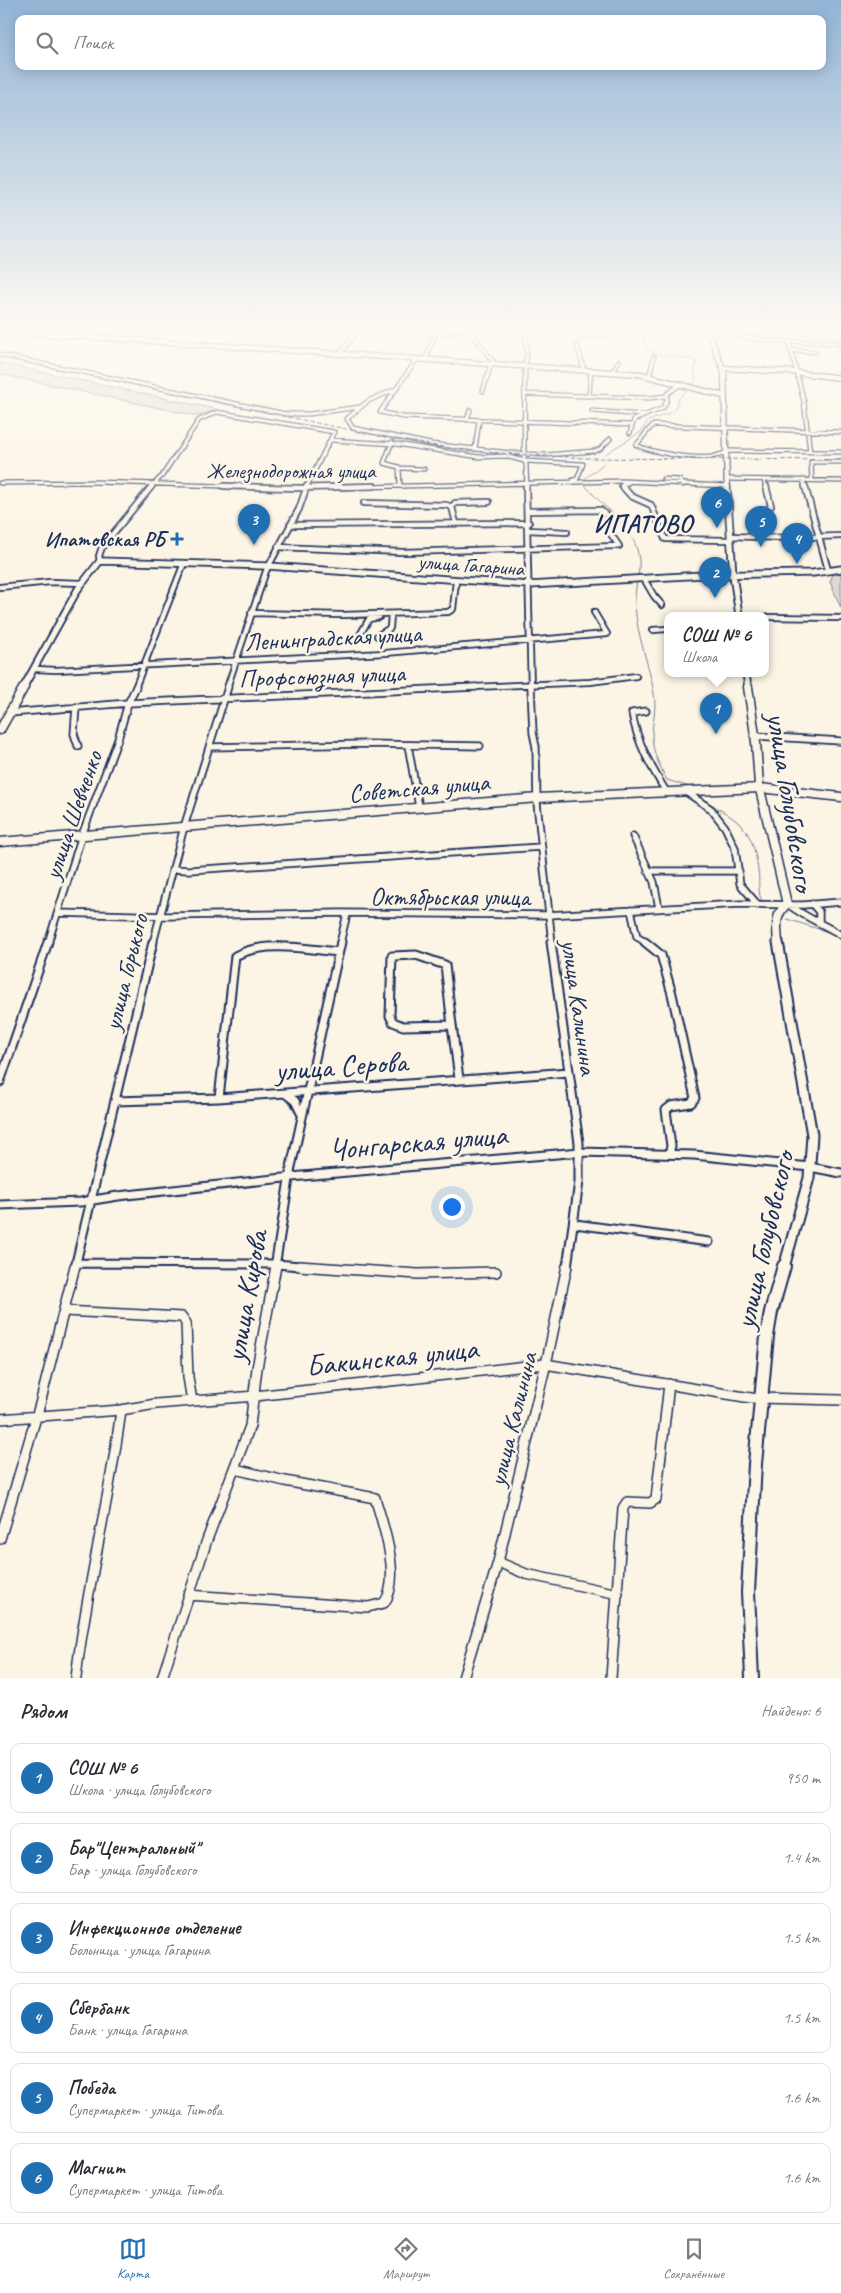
<!DOCTYPE html>
<html lang="ru">
<meta charset="utf-8">
<style>
:root{--surface:#fff;--page:#f7f7f7;--text:#2b2b33;--muted:#7c7c81;--line:#e1e1e2;--accent:#1f6fb2}
body{margin:0;font-family:Caveat,sans-serif;background:var(--page);color:var(--text)}
.you{position:absolute;left:451px;top:1206px;width:18px;height:18px;margin:-12px;border:4px solid #fff;border-radius:50%;background:#1a73e8;box-shadow:0 0 0 8px #1a73e833}
.badge{display:grid;place-items:center;width:32px;height:32px;border-radius:50%;background:var(--accent);color:#fff;font-size:16px;font-weight:700}
.pin{position:absolute;translate:-50% -41px;filter:drop-shadow(0 1px 2px #0008)}
.pin::after{content:'';position:absolute;top:26px;width:18px;height:15px;background:inherit;clip-path:polygon(0 0,100% 0,50% 100%)}
.popup{position:absolute;left:664px;top:612px;width:105px;height:65px;box-sizing:border-box;display:grid;place-content:center;border-radius:10px;background:var(--surface);filter:drop-shadow(0 1px 4px #0005);font-size:16px;white-space:nowrap;color:var(--muted)}
.popup b{font-size:19px;color:var(--text)}
.popup::after{content:'';position:absolute;left:50%;top:100%;margin-left:-10px;border:10px solid transparent;border-top-color:var(--surface)}
.list{margin:0;padding:0;list-style:none}
h2{display:flex;justify-content:space-between;align-items:center;height:65px;margin:0;padding:0 20px;font-size:21px}
h2 small{font-size:16px;font-weight:400;color:var(--muted)}
.list li{display:grid;grid-template-columns:32px 1fr auto;gap:15px;align-items:center;box-sizing:border-box;height:70px;margin:0 10px 10px;padding:0 10px;border:1px solid var(--line);border-radius:10px}
.list b{display:block;font-size:19px;white-space:nowrap}
.list p{margin:0;font-size:16px;white-space:nowrap;color:var(--muted)}
.list em{font-size:16px;font-style:normal;color:var(--muted)}
.icon{flex:none;width:28px;height:28px;fill:none;stroke:currentColor;stroke-width:2;stroke-linecap:round;stroke-linejoin:round}
.map{position:relative;flex:none;width:841px;height:1678px;overflow:hidden}
.search{position:absolute;background:var(--surface);box-shadow:0 2px 12px #0003;left:15px;right:15px;top:15px;height:55px;display:flex;align-items:center;gap:12px;box-sizing:border-box;padding:0 18px;border-radius:10px;color:var(--muted);font-size:19px}
.sheet{height:545px;background:var(--surface)}
nav{display:flex;justify-content:space-around;align-items:center;box-sizing:border-box;height:70px;border-top:1px solid var(--line);background:var(--surface);font-size:14px;color:var(--muted)}
nav a{display:grid;justify-items:center;gap:2px}
nav .on{color:var(--accent)}
.map>svg:first-child{display:block}
.green{fill:#dfdbd4;stroke:#7d8599}
.lines{fill:none;stroke-linecap:round;stroke-linejoin:round}
.stream{stroke:#767f94;stroke-width:1}
.river{stroke:#b2b4b8;stroke-width:5}
.minor-far4-casing{stroke:#1b2f5e;stroke-width:5.5}
.minor-far3-casing{stroke:#1b2f5e;stroke-width:8}
.minor-far2-casing{stroke:#1b2f5e;stroke-width:9}
.minor-far1-casing{stroke:#1b2f5e;stroke-width:11}
.minor-casing{stroke:#1b2f5e;stroke-width:12}
.tertiary-far4-casing{stroke:#1b2f5e;stroke-width:7}
.tertiary-far3-casing{stroke:#1b2f5e;stroke-width:9}
.tertiary-far2-casing{stroke:#1b2f5e;stroke-width:11}
.tertiary-far1-casing{stroke:#1b2f5e;stroke-width:13}
.tertiary-casing{stroke:#1b2f5e;stroke-width:16}
.minor-far4{stroke:#fcf5e5;stroke-width:3}
.minor-far3{stroke:#fcf5e5;stroke-width:4.5}
.minor-far2{stroke:#fcf5e5;stroke-width:5.5}
.minor-far1{stroke:#fcf5e5;stroke-width:7}
.minor{stroke:#fcf5e5;stroke-width:9}
.tertiary-far4{stroke:#fcf5e5;stroke-width:4.5}
.tertiary-far3{stroke:#fcf5e5;stroke-width:5.5}
.tertiary-far2{stroke:#fcf5e5;stroke-width:8}
.tertiary-far1{stroke:#fcf5e5;stroke-width:9}
.tertiary{stroke:#fcf5e5;stroke-width:12}
.rail{stroke:#1b2f5e;stroke-width:1;stroke-dasharray:4.5 2.5;stroke-linecap:butt}
.poi-dot{fill:#1f6fb2;stroke:#fcf5e5;stroke-width:2}
.labels{text-anchor:middle;stroke-width:5;stroke-linejoin:round;paint-order:stroke}
.far-street-label{font-size:21px;fill:#1b2f5e;stroke:#fcf5e5}
.far-poi-label{font-size:21px;font-weight:bold;fill:#1b2f5e;stroke:#fcf5e5;text-anchor:end}
.far-district-label{font-size:25px;font-weight:bold;letter-spacing:1px;fill:#1b2f5e;stroke:#fcf5e5}
.street-label{font-size:25px;fill:#1b2f5e;stroke:#fcf5e5}
.near-street-label{font-size:30px;fill:#1b2f5e;stroke:#fcf5e5}
</style>
<div class="map">
<svg width="841" height="1678" viewBox="0 0 841 1678">
<rect width="100%" height="100%" fill="#fcf5e5"/>
<filter id="ink" filterUnits="userSpaceOnUse"><feTurbulence type="fractalNoise" baseFrequency=".02" numOctaves="2"/><feDisplacementMap in="SourceGraphic" scale="10" xChannelSelector="R" yChannelSelector="G"/><feConvolveMatrix kernelMatrix="1 2 1 2 8 2 1 2 1" color-interpolation-filters="sRGB"/></filter>
<g filter="url(#ink)">
<path class="green" d="M0,363L215,409L217,410L197,416L0,374Z
M841,572V608L830,582L833,574Z"/>
<g class="lines">
<path class="stream" d="M629,329L644,337L645,349C661,359 680,354 697,362L694,372L696,380L692,385
M605,454L641,432L648,421L674,411L679,398L689,388
M603,464L582,481C605,513 647,530 638,577
M637,581C629,620 648,656 654,694C657,709 652,722 652,736C652,751 660,767 667,780L690,787
M703,799C738,822 752,823 758,870C760,879 757,893 762,901
M787,919L831,933L841,940"/>
<path class="river" d="M558,329L589,339L606,336L605,329
M737,329L751,334L797,332L841,339"/>
<g class="minor-far4-casing">
<path id="minor-far4" d="M376,329L412,331
M412,329L414,332L474,335
M468,329L495,364
M525,329L527,355L525,364L524,461L526,464L527,488
M719,329C737,335 755,340 773,341C796,342 818,341 841,344
M789,342L804,402L810,452
M577,344L584,370
M790,350L816,352
M340,354L359,329
M0,355L286,414H309L360,407
M417,359L380,412L403,417L632,425
M425,360L436,333
M612,372L619,361
M649,376L654,357
M396,389L368,401L349,417L347,419L353,428L431,444L511,453L546,455L594,451L600,449L610,439
M483,391L491,364
M525,394L649,398L666,396
M589,396L591,371
M592,411L642,415
M467,420L470,410
M630,433L634,420L663,408L667,400V394L681,384
M330,440L396,444L479,457L505,456L524,461L583,464L577,479L573,480
M392,442L384,463L399,467L400,486
M475,449L479,421
M726,451L841,452
M726,453C721,454 716,456 711,457C692,459 653,453 636,445C643,439 647,429 654,425L841,432
M399,468L424,469
M663,479L680,480L683,485
M726,479L841,481
M764,480L766,488
M803,480L805,488
M812,480L811,462H841
M0,483L95,482L282,488
M150,488L162,476L199,420L217,412L334,432L306,488
M316,488L624,481L726,486
M622,488L623,484L628,483"/>
</g>
<g class="minor-far3-casing">
<path id="minor-far3" d="M223,486L299,488L374,486
M526,486L531,688
M622,486L631,496L651,505L665,539L730,540
M766,486L771,506L768,509
M805,486L828,570
M364,503L446,505L452,507L456,523
M452,507L455,503L489,502
M290,525L529,523
M529,530L567,532
M730,536L787,538L841,536
M278,547L403,552L619,546L608,530L610,519L601,510L528,511
M100,561L99,556L102,547L152,486
M644,579L654,596L662,605
M0,587L50,582L82,583
M251,613L342,615L448,612L453,609L456,581
M765,617L841,618
M653,630L667,629
M361,633L369,619L379,617
M377,636L390,628L391,614
M35,669L56,670L385,653L607,634L594,612
M135,688L184,563
M227,688L266,571L299,509L307,486
M449,688L590,682L636,676"/>
</g>
<g class="minor-far2-casing">
<path id="minor-far2" d="M531,687L533,733L536,747L537,803L552,943
M76,707L74,734L78,746
M646,711L632,713C637,743 651,767 667,793
M10,713L128,703L476,687
M755,736L841,741
M408,745L419,807
M209,747L369,744L480,746
M686,792L711,809L725,827L735,848L740,884L758,905
M633,836L654,882L659,908
M172,869L189,870L541,847
M648,871H739
M788,904C804,917 823,924 841,935
M812,904L819,912V921
M631,910L637,937L647,943
M58,913L167,916L341,913L548,915L740,904L803,905L841,902
M48,943L82,835L118,739L128,703L136,687
M153,943L184,827L228,687
M340,943L347,914"/>
</g>
<g class="minor-far1-casing">
<path id="minor-far1" d="M551,942L579,1143V1182L567,1267
M645,942L661,955L672,994L695,1098L691,1103L671,1106L666,1110L671,1146L669,1154
M416,955L445,965L452,1025L403,1026L393,1022L390,1016L392,956Z
M452,1025L459,1079
M0,1082L48,942
M286,1094L295,1101L301,1113
M219,1098L235,956C265,940 306,949 338,952
M115,1101L219,1098L569,1072
M0,1205L81,1202L118,1196L302,1176L580,1152L694,1155L810,1167L841,1173
M575,1224L709,1242
M76,1263L276,1264L312,1267
M75,1267L153,942
M275,1267L291,1167L341,942"/>
</g>
<g class="minor-casing">
<path id="minor" d="M299,1266L418,1274L496,1272
M64,1311L182,1317L186,1323L188,1377L192,1401
M0,1419L121,1410L156,1404L255,1396L545,1364L751,1398L841,1400
M0,1539L40,1404L75,1266
M498,1562L526,1574L618,1594
M188,1595L368,1607L384,1603C402,1579 383,1524 375,1498L285,1481L235,1469
M76,1678C86,1588 110,1500 121,1410
M162,1678L207,1540L250,1426L257,1368L276,1266
M463,1678L498,1562L549,1351L567,1266
M611,1678L623,1508L627,1502L650,1503L656,1499L669,1384"/>
</g>
<g class="tertiary-far4-casing">
<path id="tertiary-far4" d="M707,329L724,371L727,488
M0,331L640,374L724,396
M724,368L792,372L841,378"/>
</g>
<g class="tertiary-far3-casing">
<path id="tertiary-far3" d="M727,486L733,575L739,615
M746,673L748,688
M23,688L78,589L100,561L268,566L529,585L703,575L813,573L841,569"/>
</g>
<g class="tertiary-far2-casing">
<path id="tertiary-far2" d="M748,687L756,742L759,785L787,904C774,915 777,927 778,943
M0,730L24,687
M0,842L538,798L760,788L841,797"/>
</g>
<g class="tertiary-far1-casing">
<path id="tertiary-far1" d="M778,942L812,1135L809,1178L784,1267"/>
</g>
<g class="tertiary-casing">
<path id="tertiary" d="M752,1678L748,1592L755,1464L767,1336L771,1312L784,1266"/>
</g>
<use href="#minor-far4" class="minor-far4"/>
<use href="#minor-far3" class="minor-far3"/>
<use href="#minor-far2" class="minor-far2"/>
<use href="#minor-far1" class="minor-far1"/>
<use href="#minor" class="minor"/>
<use href="#tertiary-far4" class="tertiary-far4"/>
<use href="#tertiary-far3" class="tertiary-far3"/>
<use href="#tertiary-far2" class="tertiary-far2"/>
<use href="#tertiary-far1" class="tertiary-far1"/>
<use href="#tertiary" class="tertiary"/>
<path class="rail" d="M0,357L394,439L468,451L584,458L841,460"/>
</g>
</g>
<linearGradient id="sky" x2="0" y2="1"><stop stop-color="#92b4d5"/><stop offset="0.58" stop-color="#fefaf3"/><stop offset="1" stop-color="#fefaf3" stop-opacity="0"/></linearGradient>
<rect width="841" height="564" fill="url(#sky)"/>
<path class="poi-dot" d="M174.5 531.5h5v5h5v5h-5v5h-5v-5h-5v-5h5z"/>
<g class="labels">
<g class="far-street-label">
<text x="291" y="478">Железнодорожная улица</text>
<text transform="translate(471 565) rotate(4)" y="7">улица Гагарина</text>
</g>
<g class="far-poi-label">
<text x="166" y="546">Ипатовская РБ</text>
</g>
<g class="far-district-label">
<text x="643" y="532">ИПАТОВО</text>
</g>
<g class="street-label">
<text transform="translate(333 637) rotate(-3)" y="9">Ленинградская улица</text>
<text transform="translate(322 675) rotate(-2)" y="9">Профсоюзная улица</text>
<text transform="translate(419 787) rotate(-5)" y="9">Советская улица</text>
<text transform="translate(72 815) rotate(-71)" y="9">улица Шевченко</text>
<text x="450" y="905">Октябрьская улица</text>
<text transform="translate(125 972) rotate(-76)" y="9">улица Горького</text>
<text transform="translate(580 1007) rotate(82)" y="9">улица Калинина</text>
<text transform="translate(512 1419) rotate(-76)" y="9">улица Калинина</text>
</g>
<g class="near-street-label">
<text transform="translate(791 802) rotate(81)" y="10">улица Голубовского</text>
<text transform="translate(341 1066) rotate(-4)" y="10">улица Серова</text>
<text transform="translate(418 1142) rotate(-5)" y="10">Чонгарская улица</text>
<text transform="translate(764 1240) rotate(-77)" y="10">улица Голубовского</text>
<text transform="translate(246 1296) rotate(-80)" y="10">улица Кирова</text>
<text transform="translate(392 1357) rotate(-6)" y="10">Бакинская улица</text>
</g>
</g>
</svg>
<div class="you"></div>
<div class="pin badge" style="left:716px;top:734px">1</div>
<div class="popup"><b>СОШ № 6</b>Школа</div>
<div class="pin badge" style="left:715px;top:598px">2</div>
<div class="pin badge" style="left:254px;top:545px">3</div>
<div class="pin badge" style="left:797px;top:564px">4</div>
<div class="pin badge" style="left:761px;top:547px">5</div>
<div class="pin badge" style="left:717px;top:528px">6</div>
<div class="search"><svg class="icon" aria-label="search" viewBox="0 0 24 24"><circle cx="10" cy="10" r="6"/><path d="M15 15l6 6"/></svg>Поиск</div>
</div>
<section class="sheet">
<h2>Рядом<small>Найдено: 6</small></h2>
<ul class="list">
<li><span class="badge">1</span><div><b>СОШ № 6</b><p>Школа · улица Голубовского</p></div><em>950 m</em></li>
<li><span class="badge">2</span><div><b>Бар&quot;Центральный&quot;</b><p>Бар · улица Голубовского</p></div><em>1.4 km</em></li>
<li><span class="badge">3</span><div><b>Инфекционное отделение</b><p>Больница · улица Гагарина</p></div><em>1.5 km</em></li>
<li><span class="badge">4</span><div><b>Сбербанк</b><p>Банк · улица Гагарина</p></div><em>1.5 km</em></li>
<li><span class="badge">5</span><div><b>Победа</b><p>Супермаркет · улица Титова</p></div><em>1.6 km</em></li>
<li><span class="badge">6</span><div><b>Магнит</b><p>Супермаркет · улица Титова</p></div><em>1.6 km</em></li>
</ul>
</section>
<nav>
<a class="on"><svg class="icon" aria-label="map" viewBox="0 0 24 24"><path d="M3 6l6-2 6 2 6-2v14l-6 2-6-2-6 2zM9 4v14M15 6v14"/></svg>Карта</a>
<a><svg class="icon" aria-label="directions" viewBox="0 0 24 24"><path d="M12 3l9 9-9 9-9-9zM9 14v-3h6M13 9l2 2-2 2"/></svg>Маршрут</a>
<a><svg class="icon" aria-label="saved" viewBox="0 0 24 24"><path d="M7 4h10v16l-5-4-5 4z"/></svg>Сохранённые</a>
</nav>
